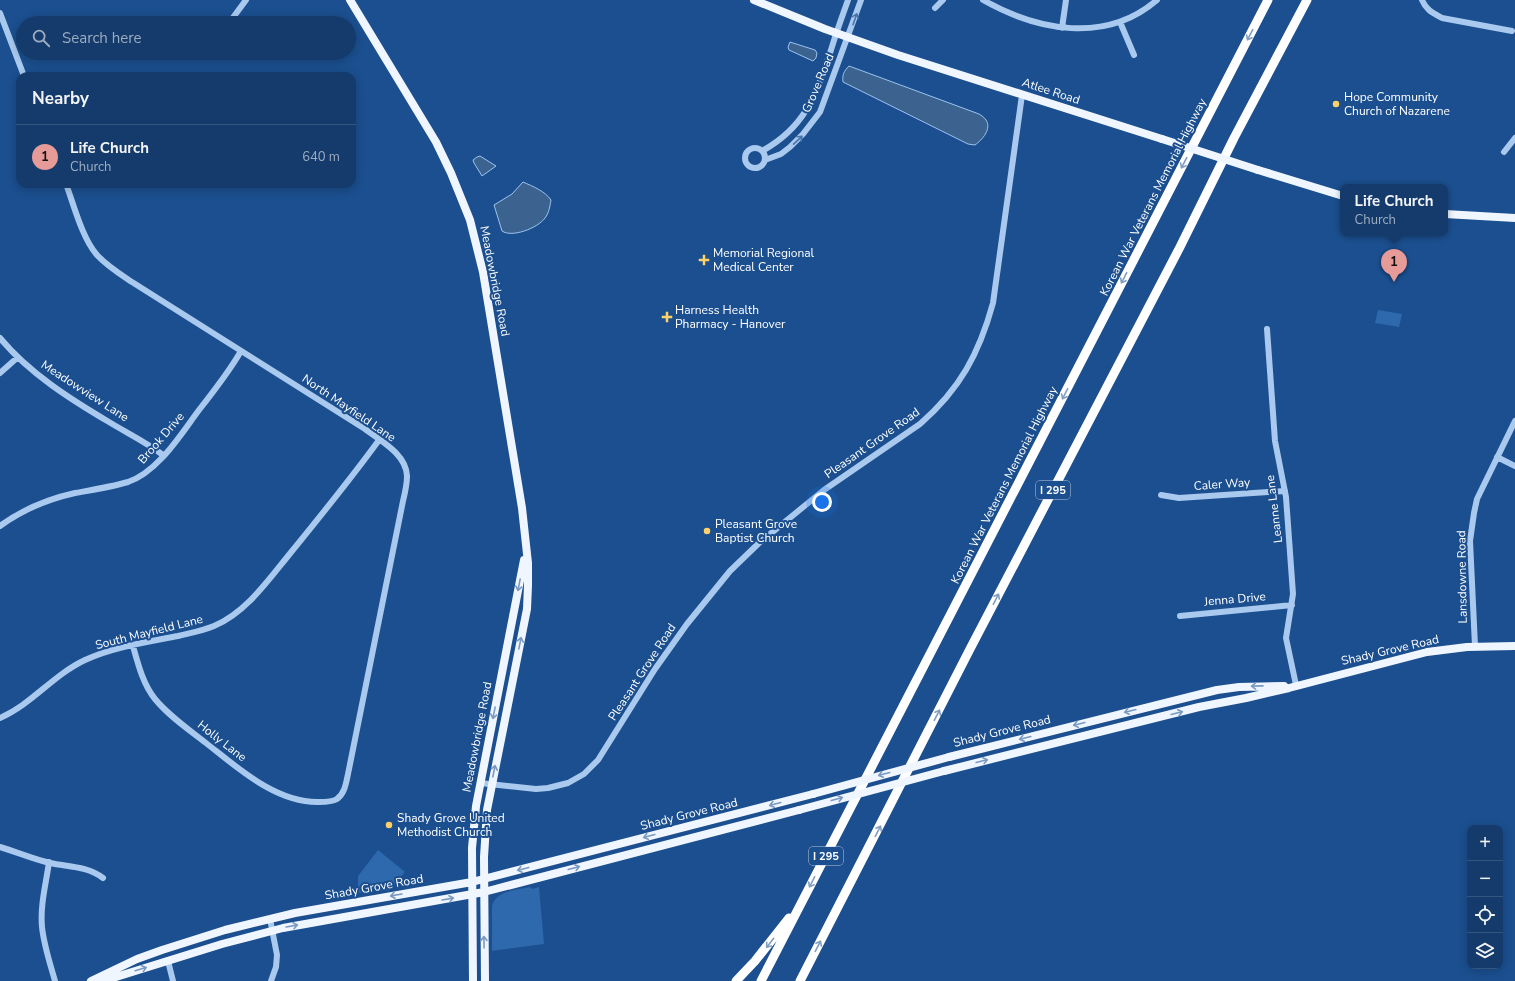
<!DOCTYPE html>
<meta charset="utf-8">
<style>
:root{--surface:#143b6b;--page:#214673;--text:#f1f3f6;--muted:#9dadc1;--line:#33557e;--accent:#e69b98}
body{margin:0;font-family:"Nunito Sans",sans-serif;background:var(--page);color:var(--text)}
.controls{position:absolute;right:12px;bottom:12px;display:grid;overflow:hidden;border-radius:8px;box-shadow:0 2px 10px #0003}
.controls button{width:36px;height:36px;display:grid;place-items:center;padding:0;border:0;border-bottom:1px solid var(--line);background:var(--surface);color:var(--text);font:20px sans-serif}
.you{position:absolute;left:822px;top:502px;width:14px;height:14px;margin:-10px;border:3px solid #fff;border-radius:50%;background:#1a73e8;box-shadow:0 0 0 6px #1a73e833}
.badge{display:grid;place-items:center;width:26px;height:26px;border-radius:50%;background:var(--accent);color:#111;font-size:13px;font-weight:700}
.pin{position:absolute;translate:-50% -33px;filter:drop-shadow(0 1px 2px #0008)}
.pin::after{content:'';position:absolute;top:21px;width:14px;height:12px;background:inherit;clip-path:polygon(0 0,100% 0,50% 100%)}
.popup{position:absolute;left:1340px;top:184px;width:108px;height:52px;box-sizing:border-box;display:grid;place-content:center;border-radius:8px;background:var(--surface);filter:drop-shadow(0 1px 3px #0005);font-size:13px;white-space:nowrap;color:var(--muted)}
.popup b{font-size:15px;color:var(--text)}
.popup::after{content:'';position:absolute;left:50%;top:100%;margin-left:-8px;border:8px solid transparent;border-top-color:var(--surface)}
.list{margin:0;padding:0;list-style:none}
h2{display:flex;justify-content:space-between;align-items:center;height:52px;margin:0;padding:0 16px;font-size:17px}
h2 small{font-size:13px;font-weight:400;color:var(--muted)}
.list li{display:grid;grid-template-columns:26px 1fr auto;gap:12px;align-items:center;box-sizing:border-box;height:64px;padding:0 16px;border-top:1px solid var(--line)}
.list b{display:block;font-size:15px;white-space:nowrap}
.list p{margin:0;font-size:13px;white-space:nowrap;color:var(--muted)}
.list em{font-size:13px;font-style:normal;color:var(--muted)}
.icon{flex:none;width:22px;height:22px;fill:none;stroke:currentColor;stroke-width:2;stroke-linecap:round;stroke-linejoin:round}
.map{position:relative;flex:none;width:1515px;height:981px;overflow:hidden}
.search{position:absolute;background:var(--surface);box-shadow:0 2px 10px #0003;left:16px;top:16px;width:340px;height:44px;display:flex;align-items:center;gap:10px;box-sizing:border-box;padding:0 14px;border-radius:22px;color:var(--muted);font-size:15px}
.panel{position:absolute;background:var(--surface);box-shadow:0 2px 10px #0003;left:16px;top:72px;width:340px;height:116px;border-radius:12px}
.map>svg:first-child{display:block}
.green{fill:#2e69ad}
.water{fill:#3c6290;stroke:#9cc4f0}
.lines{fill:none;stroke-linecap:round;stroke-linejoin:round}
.minor{stroke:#a9c9ee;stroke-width:6}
.major{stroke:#f0f6ff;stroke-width:8}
.highway{stroke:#fff;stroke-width:9}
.major-bridge{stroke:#f0f6ff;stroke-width:8}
.oneway{stroke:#4674ac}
.oneway2{stroke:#829ec1}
.oneway3{stroke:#7b9ac1}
.poi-dot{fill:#ffd166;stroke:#1b4f8f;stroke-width:1.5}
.labels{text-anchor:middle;stroke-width:4;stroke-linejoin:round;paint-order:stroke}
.shield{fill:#1b4f8f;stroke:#bbcadd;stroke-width:1}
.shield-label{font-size:11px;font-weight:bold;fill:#fff}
.street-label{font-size:12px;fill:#fff;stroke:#1b4f8f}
.poi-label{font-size:12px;fill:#fff;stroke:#1b4f8f;text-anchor:start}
</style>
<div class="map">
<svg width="1515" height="981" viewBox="0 0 1515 981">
<rect width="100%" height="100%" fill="#1b4f8f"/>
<path class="green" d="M1378,310L1402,314L1399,327L1375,323Z
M378,850L405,872L390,890L358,893V876Z
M530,887L532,889L539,887L544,944L492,951V906C496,890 517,890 530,887Z"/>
<path class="water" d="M790,42L815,50L817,53L816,58L813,61L789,50L788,47Z
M849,66L979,114C981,115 985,118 986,120C992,129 982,140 975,145L968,144L843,82C842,75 844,71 849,66Z
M480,156L496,166L482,176L474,163L473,160L477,157Z
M523,182C532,186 545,191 551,200C550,206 549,213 545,218C538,228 512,238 502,231L494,205L512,194Z"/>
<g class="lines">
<path class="minor" d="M983,0C1038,31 1106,44 1157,0
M1422,0C1426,10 1433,13 1442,18L1512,31
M935,8L943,0
M0,13L24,76
M1120,22L1134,55
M229,23L246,0
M1062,28L1066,0
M745 158a10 10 0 1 1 20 0a10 10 0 1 1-20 0Z
M762,151C806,127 816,94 831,50C836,33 842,17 848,0
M1504,152L1515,138
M765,160L781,154L790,147L803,134L820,112L861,0
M66,184C74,205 82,238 97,255C107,266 120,274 132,282L365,429C381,441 406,454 407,476C407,484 405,493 403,501L348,774C346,783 345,793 337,799C332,802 326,802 319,802C276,803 238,768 206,743C188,729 169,716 155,699C143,684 138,664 133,646
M1267,329L1275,441L1286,497L1293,594L1286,638L1296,685
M0,338C29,373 70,399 109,422C127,433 146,442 163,455
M0,373L18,357
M1497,457L1515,466
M1161,495L1179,498L1285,491
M0,526C22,510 48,499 75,493C92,490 111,487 128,482C158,472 181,434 199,410C214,391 229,372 241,351
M1180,616L1292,605
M1475,646L1470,541L1474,513L1477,499L1515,421
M0,718C32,704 53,675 85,660C113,647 148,642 178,636C190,633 202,631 214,626C245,613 267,582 288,556C319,518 350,480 379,440
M480,783L536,789L548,788L568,783L584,774L598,760L655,669L687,624L730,571L759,543L824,490L920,424C960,389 979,354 993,303L1022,95
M0,847C17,852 33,859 50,863C69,867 87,866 103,878
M49,862C46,884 40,905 42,927C44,946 50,963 55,981
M270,919L277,955L276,967L271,981
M168,961L173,981"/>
<path class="major" d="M350,0L436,142L451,173L470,220L483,272L522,508L528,563V585L527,609L487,810L484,857L485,981
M754,0L825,29L898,55L1162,139
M1258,170L1343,196
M1445,214L1515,218
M949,757L1217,690L1239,687L1284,686
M944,771L1199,707L1246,698L1289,688L1427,652L1467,647L1515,646
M91,981L137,959L162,950L225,930L295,913L472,882L813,794
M103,981L222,944L283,928L484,892L799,810
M473,981L472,848L476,806L524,560"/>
<path class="highway" d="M736,981L755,961L789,918
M761,981L1268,0
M800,981L970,649L1180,247L1234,138L1307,0"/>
<path class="major-bridge" d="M1162,139L1258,170
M813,794L949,757
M799,810L944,771"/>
</g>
<defs><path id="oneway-shaft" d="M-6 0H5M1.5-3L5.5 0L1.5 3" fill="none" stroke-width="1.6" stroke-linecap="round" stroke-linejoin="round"/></defs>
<g class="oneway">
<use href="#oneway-shaft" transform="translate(855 19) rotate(-71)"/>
<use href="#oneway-shaft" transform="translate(798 140) rotate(-43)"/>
</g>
<g class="oneway2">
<use href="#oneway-shaft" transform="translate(1250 35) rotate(117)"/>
<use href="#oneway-shaft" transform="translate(1184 163) rotate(117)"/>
<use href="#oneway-shaft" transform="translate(1124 278) rotate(117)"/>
<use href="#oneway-shaft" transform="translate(1065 394) rotate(117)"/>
<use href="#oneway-shaft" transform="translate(996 599) rotate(-63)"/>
<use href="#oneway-shaft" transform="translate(937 715) rotate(-63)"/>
<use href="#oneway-shaft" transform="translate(878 831) rotate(-63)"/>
<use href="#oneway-shaft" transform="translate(812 882) rotate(117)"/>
<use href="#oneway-shaft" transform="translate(770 943) rotate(128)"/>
<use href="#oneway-shaft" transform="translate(818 946) rotate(-63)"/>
</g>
<g class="oneway3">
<use href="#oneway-shaft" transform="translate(519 585) rotate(101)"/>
<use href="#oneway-shaft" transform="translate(520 643) rotate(-79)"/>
<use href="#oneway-shaft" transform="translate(1257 686) rotate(179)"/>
<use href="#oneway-shaft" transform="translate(1130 711) rotate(166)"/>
<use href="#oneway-shaft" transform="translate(494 713) rotate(101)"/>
<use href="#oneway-shaft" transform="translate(1177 713) rotate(-14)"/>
<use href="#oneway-shaft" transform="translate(1079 724) rotate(166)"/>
<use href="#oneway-shaft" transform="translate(1025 738) rotate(166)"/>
<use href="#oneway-shaft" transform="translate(982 761) rotate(-14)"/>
<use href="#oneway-shaft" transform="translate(494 771) rotate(-79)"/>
<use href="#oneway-shaft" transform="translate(884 774) rotate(165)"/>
<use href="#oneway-shaft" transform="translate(837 799) rotate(-15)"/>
<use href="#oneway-shaft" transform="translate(775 804) rotate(165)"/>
<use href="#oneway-shaft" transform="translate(649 836) rotate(165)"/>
<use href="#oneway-shaft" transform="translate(574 868) rotate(-15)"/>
<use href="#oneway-shaft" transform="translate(523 869) rotate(166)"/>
<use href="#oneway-shaft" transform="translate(396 895) rotate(170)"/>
<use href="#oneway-shaft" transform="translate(448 899) rotate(-10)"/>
<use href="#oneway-shaft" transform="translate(292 926) rotate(-10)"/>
<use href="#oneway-shaft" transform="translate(484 942) rotate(-91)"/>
<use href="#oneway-shaft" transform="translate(141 969) rotate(-17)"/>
</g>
<g class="poi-dot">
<circle cx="1336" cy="104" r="4"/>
<path d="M702 254h4v4h4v4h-4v4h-4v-4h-4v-4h4z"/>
<path d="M665 311h4v4h4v4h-4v4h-4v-4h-4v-4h4z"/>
<circle cx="707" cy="531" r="4"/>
<circle cx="389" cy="825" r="4"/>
</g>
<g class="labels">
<g class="shield">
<rect x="1036" y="481" width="34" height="18" rx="3"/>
<rect x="809" y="847" width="34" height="18" rx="3"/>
</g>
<g class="shield-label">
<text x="1053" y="494">I 295</text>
<text x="826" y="860">I 295</text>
</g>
<g class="street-label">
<text transform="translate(818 83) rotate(-67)" y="4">Grove Road</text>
<text transform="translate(1051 91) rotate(18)" y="4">Atlee Road</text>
<text transform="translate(1153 197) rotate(-63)" y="4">Korean War Veterans Memorial Highway</text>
<text transform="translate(495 281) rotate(79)" y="4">Meadowbridge Road</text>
<text transform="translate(85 391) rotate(33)" y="4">Meadowview Lane</text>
<text transform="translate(349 408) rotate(34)" y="4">North Mayfield Lane</text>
<text transform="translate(161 438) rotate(-49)" y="4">Brook Drive</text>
<text transform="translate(872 443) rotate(-35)" y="4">Pleasant Grove Road</text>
<text transform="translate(1222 484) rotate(-4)" y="4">Caler Way</text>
<text transform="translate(1004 485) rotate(-63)" y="4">Korean War Veterans Memorial Highway</text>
<text transform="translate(1274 509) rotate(-97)" y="4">Leanne Lane</text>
<text transform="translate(1462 577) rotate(-91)" y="4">Lansdowne Road</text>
<text transform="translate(1235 599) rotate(-5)" y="4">Jenna Drive</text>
<text transform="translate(149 632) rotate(-14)" y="4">South Mayfield Lane</text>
<text transform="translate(1390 650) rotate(-13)" y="4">Shady Grove Road</text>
<text transform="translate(642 672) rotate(-57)" y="4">Pleasant Grove Road</text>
<text transform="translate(1002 731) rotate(-14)" y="4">Shady Grove Road</text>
<text transform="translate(477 737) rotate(-79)" y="4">Meadowbridge Road</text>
<text transform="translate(222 741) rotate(38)" y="4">Holly Lane</text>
<text transform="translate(689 814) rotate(-14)" y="4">Shady Grove Road</text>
<text transform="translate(374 887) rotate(-10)" y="4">Shady Grove Road</text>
</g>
<g class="poi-label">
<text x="1344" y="101">Hope Community<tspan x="1344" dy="14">Church of Nazarene</tspan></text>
<text x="713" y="257">Memorial Regional<tspan x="713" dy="14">Medical Center</tspan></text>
<text x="675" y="314">Harness Health<tspan x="675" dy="14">Pharmacy - Hanover</tspan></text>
<text x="715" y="528">Pleasant Grove<tspan x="715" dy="14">Baptist Church</tspan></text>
<text x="397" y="822">Shady Grove United<tspan x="397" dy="14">Methodist Church</tspan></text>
</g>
</g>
</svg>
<div class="controls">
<button>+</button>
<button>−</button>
<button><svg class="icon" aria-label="locate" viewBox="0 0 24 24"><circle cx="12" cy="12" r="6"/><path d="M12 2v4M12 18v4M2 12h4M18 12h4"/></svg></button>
<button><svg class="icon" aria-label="layers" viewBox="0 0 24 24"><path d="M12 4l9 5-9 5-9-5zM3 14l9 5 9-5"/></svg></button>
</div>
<div class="you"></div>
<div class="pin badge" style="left:1394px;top:282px">1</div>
<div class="popup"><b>Life Church</b>Church</div>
<div class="search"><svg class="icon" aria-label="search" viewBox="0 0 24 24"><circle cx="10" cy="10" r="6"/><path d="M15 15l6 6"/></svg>Search here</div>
<section class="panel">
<h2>Nearby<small></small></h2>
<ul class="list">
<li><span class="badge">1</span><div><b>Life Church</b><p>Church</p></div><em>640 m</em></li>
</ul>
</section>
</div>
